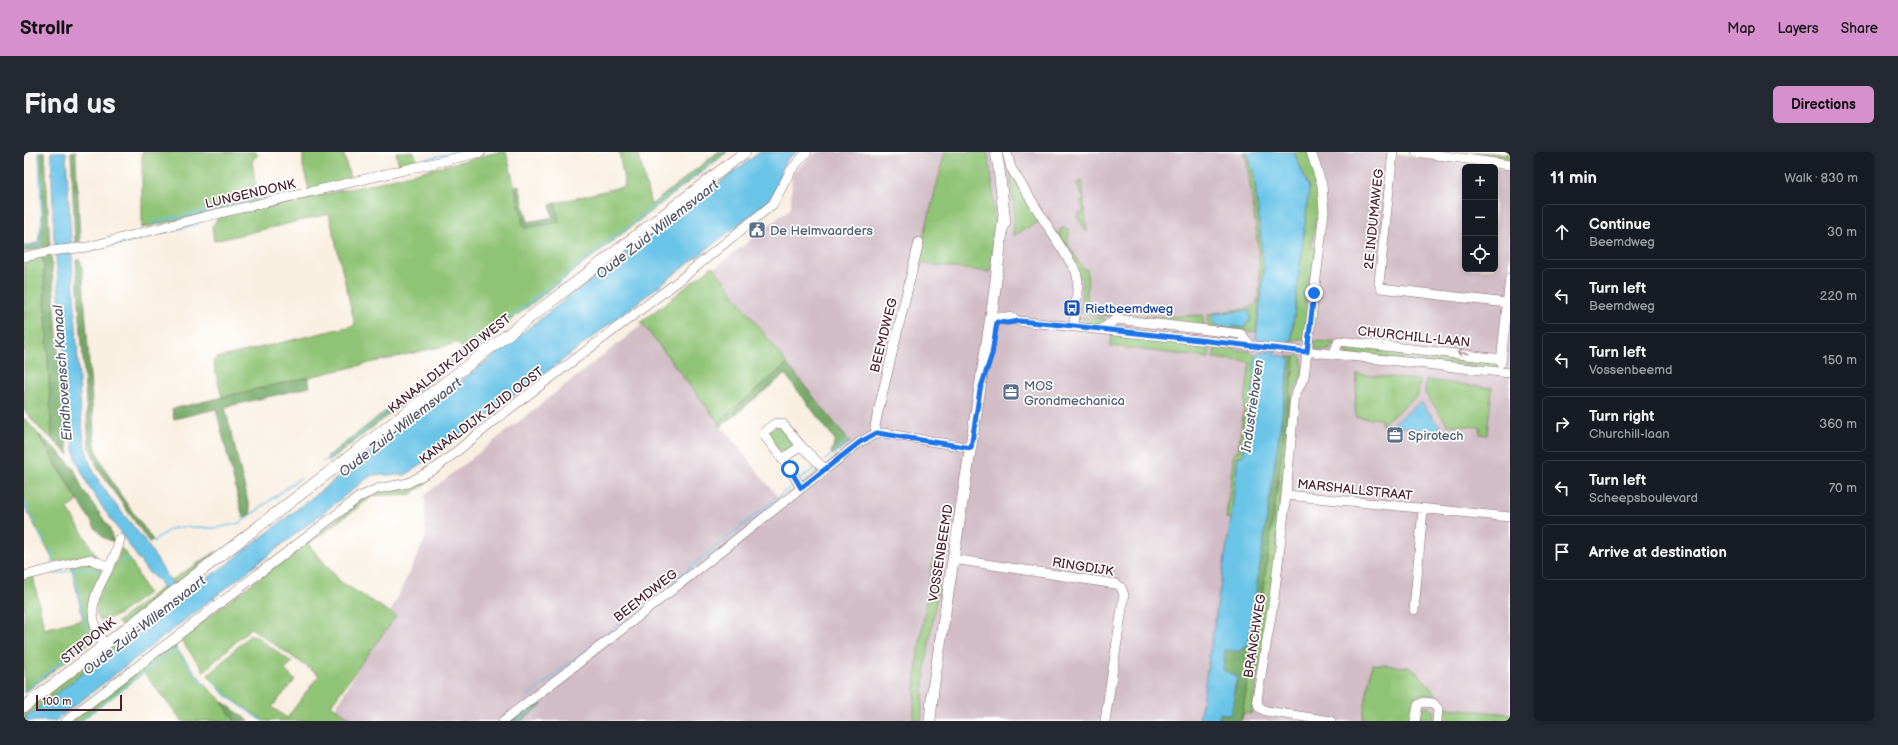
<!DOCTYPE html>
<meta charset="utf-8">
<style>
:root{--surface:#171b24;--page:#242831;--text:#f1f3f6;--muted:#9ea1a6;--line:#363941;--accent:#d690ce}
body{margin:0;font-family:"Balsamiq Sans",sans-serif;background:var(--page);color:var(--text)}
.controls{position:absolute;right:12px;top:12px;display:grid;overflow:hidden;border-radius:6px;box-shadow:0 2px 6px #0003}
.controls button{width:36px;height:36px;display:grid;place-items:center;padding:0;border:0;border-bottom:1px solid var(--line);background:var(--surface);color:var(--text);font:20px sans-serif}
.scale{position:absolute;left:12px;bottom:10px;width:86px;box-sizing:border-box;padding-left:4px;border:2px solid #4a1f2b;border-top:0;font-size:11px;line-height:14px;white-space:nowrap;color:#4a1f2b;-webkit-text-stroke:3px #fff;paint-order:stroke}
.stop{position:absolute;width:12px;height:12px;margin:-9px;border:3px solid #1a73e8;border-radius:50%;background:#fff}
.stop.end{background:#1a73e8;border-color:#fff;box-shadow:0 1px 4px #0008}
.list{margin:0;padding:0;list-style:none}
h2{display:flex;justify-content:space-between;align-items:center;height:52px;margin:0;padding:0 16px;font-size:17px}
h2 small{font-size:13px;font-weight:400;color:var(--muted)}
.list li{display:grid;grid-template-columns:26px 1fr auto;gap:12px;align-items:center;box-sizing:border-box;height:56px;margin:0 8px 8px;padding:0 8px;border:1px solid var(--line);border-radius:6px}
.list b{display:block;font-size:15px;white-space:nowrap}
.list p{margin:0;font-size:13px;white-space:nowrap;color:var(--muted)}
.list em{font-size:13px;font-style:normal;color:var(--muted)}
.icon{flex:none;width:22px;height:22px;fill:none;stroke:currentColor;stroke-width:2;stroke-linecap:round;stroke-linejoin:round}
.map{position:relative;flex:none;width:1486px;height:569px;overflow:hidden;border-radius:6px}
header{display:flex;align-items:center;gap:24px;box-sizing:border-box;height:56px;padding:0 20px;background:var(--accent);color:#111}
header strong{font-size:19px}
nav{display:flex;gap:22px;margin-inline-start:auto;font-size:14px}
.intro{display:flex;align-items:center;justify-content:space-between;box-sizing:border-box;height:96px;padding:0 24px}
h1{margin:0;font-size:28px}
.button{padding:10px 18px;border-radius:6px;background:var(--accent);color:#111;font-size:14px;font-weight:700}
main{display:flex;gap:24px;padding:0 24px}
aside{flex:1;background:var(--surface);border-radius:6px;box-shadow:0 2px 6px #0003}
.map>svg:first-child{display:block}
.industrial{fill:#d2bdc6;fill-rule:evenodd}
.green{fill:#8fc375;stroke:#6c7150}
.forest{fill:#73a966;stroke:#5e6448}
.water{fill:#6bc4e8;stroke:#5a728a}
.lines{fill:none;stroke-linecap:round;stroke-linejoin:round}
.stream{stroke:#6bc4e8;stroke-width:1.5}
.minor-casing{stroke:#87686b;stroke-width:10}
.major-casing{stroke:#87686b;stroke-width:12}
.minor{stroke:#fff;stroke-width:9}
.major{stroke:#fff;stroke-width:11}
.oneway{stroke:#ae9aa0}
.route{stroke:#1a73e8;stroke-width:5}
.labels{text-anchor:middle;stroke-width:3.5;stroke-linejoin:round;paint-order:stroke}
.street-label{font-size:13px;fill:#4a1f2b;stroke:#fff}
.service-label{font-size:13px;fill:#4e5e75;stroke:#fff;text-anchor:start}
.transit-label{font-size:13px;fill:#164399;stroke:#fff;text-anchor:start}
.water-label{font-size:14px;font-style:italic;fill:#56596d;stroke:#fff}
</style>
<header>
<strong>Strollr</strong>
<nav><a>Map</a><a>Layers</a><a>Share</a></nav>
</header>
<div class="intro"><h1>Find us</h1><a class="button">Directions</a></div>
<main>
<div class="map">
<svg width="1486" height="569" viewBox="0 0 1486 569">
<rect width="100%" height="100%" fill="#fff"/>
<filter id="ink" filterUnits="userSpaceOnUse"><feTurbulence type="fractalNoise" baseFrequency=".025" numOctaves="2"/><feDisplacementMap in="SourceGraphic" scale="8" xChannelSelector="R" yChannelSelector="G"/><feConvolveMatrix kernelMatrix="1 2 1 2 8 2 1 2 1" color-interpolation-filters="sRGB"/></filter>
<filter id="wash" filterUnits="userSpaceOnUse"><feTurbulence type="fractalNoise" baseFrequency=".012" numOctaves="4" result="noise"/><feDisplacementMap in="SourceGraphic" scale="16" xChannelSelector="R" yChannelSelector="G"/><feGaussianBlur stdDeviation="0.9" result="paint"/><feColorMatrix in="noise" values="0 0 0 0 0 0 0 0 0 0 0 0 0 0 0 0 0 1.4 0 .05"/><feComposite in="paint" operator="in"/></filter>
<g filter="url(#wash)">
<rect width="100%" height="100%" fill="#f9efe1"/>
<path class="industrial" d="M793,0H1352L1467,15H1441V117H1471V16L1486,18V569H326L310,559L365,463L402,385L401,343L767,56L768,21ZM761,217L821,297L756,348L696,272Z"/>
<path class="green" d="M118,0H232L234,3L228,9L234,50L118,76Z
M279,0H319L327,29L285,38L279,14Z
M372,0H390L393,10L375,14Z
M474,0H482L501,76L535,70L531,51L601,34L595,0H614L627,53L694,0H703L305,309L303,305L440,198L433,191L198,245L189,209L193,206L331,173L305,62L190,89L188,75L195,64L348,32Z
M921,0H963C972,40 971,79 966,120L893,111Z
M1219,0H1223L1230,22L1240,118L1232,180L1185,175L1184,162L1224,156L1232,152C1243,136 1226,35 1223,10Z
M1270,0H1284L1295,32L1297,68L1291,67L1288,96L1293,97L1290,126H1284L1281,153L1286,154L1281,186L1267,189L1285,36Z
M1443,0L1486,2V9L1443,3Z
M986,20L1016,69L989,84L990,58Z
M1058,29L1063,80L1053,64L1060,59L1056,50L1060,47L1052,32Z
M1038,76L1045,77L1044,92L1059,117H1063C1065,129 1061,147 1065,157C1096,170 1147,164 1179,163L1180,174L1056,161L1058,131L1034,82Z
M19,103L28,287L16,277L0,258V108Z
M689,114L763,212L694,270L617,170Z
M1057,165L1079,166L1082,170L1077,174L1063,172Z
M1088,183L1186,194L1185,206L1086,194Z
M1287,189L1310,190L1307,197C1299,201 1290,199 1287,189Z
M1322,194L1474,210V217L1322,202Z
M1191,195L1224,199L1231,203L1230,232L1219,304H1214L1207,367L1202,366L1210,300H1214L1226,210L1189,206Z
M1275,203L1278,207C1278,211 1279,216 1278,220C1276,234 1258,252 1266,266L1247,446L1227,562L1220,561L1217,569L1238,444L1271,205Z
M1333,222L1396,228L1394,243L1357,273V267L1332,265L1331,254Z
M1402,228L1468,236L1463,283L1456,282V275L1424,273L1401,241Z
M0,266L14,282L54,349L43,356L74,406L63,403L30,410L0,353Z
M756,273L770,290L769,295L762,300L756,299L744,283L745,278Z
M406,323L401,332L388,342L349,344L284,392L317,430L372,464L307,553L330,569H240L198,540L184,523L226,483H230L268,510L261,518L271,528L248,555L263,566L295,523L227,476L180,519L157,488L158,485L347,340Z
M97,396C110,408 114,426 124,441L94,463L77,469C59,452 95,415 97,396Z
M193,399L188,405L150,434L146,429Z
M920,401L902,511L897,569H889L893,509L909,407Z
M64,410L77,417L78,419L68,441L65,453L67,478L63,493L0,541V425L9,423L20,477L59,467L47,413Z
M139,435L142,440L98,474L93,470Z
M148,448L147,453L0,567V559Z
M149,492L182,534L196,547L211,569H158L120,521L56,569H47Z
M1348,512L1384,515L1393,520L1421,553L1425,556L1486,562V569H1417L1418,557L1408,544L1396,542L1391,544L1387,569H1338Z
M1405,554L1410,559L1409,569H1395L1397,558L1400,555Z"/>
<path class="forest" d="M15,0H21L26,94L0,100V94L14,91L18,68Z
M47,0H52V6L56,90L51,92Z
M495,33L504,70L529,65L526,53L531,51L535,70L500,76L491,34Z
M27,101L40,276L45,303L28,287L19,103Z
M52,108H56L58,114L71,293C82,328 108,358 129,388L125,390L74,317L65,293Z
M1262,204L1271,205L1238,444L1217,569H1194L1196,561L1205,563L1206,561L1213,525L1199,518L1201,497L1217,499L1218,495L1222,494L1266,208Z
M763,212L826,290L809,303L807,301L811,288L761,222L696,275L694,270Z
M284,225L286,235L201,255L227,362L219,366L192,257L150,267L148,257Z
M14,282L34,299L50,317L59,338L85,375L90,390L80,386L73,379Z
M196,547L199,550L225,569H211Z
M511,549L518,553L497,569H486Z"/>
<path class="water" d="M27,0H42L57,264C59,280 60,294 65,309C77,341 104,365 123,392C134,409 143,425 155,441L161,442L202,413L589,110L736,0H772L761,9L748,47L527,217L389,318L381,323H350L345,325L31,569H0V567L147,453L148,448L134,428L123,419L66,337L52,307L45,270L32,104L34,95L32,94L30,87Z
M1223,0H1270L1285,36L1267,189L1261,191H1253L1251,203L1260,204L1266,208L1224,493L1218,495L1217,499L1201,498L1199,518L1213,525L1209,543L1211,545L1206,563L1196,561L1194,569H1175L1207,367L1214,304H1219L1230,232L1231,203L1236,200L1244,201L1245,191L1237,190L1232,186L1240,118L1230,22Z
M1226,158V170L1222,171L1221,176L1191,173L1188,162Z
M1397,250L1420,280L1366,274Z"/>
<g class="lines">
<path class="stream" d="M373,14L431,0
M127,71L241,45
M135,82L174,72
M114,88L128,84
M89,95L107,90
M0,96L16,92L18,67L15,0
M801,308L824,289
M299,310L700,0
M776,327L792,315
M0,350L11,372
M14,379L21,393
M130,389L146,377L158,375L192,376L216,371L276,326
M27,397L29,413
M97,410L106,407
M31,422L57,416L74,419
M189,529L203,544L238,569
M0,539C15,528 57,497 62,479C63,473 51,428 49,418
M504,544L768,334
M57,569L151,497L181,534
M493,569L516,551"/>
</g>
</g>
<g filter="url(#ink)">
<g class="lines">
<g class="minor-casing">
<path id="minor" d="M1287,0L1298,33L1300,60L1280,225L1271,243L1262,343L1486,365
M1369,0L1355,131L1357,136L1483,151
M1392,0L1486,13
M983,1L987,16L1052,119L1054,129L1050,174
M0,105L27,99L63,95L179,65L457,0
M967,165H985L995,169L1486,221
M1078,177L1092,167L1217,182L1227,194
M1309,203L1315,189L1478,207
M1477,211L1486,126
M853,281L851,275L853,264L895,90
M758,307L777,294
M777,336L766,317L740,283L742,278L752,271L759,272L777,294L801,317
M1262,343L1250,446L1233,547L1235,555L1242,559L1307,569
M929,407L1092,432L1097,435L1100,443L1081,569
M0,424L66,407L85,415
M1390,458L1399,357
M81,493C50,447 87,429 96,387
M42,569L335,345L353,337L384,331L412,316L480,261L652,131L749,52L767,18L783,0
M479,569L587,486L836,290L849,283L859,281L947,296
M1391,569L1394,553L1399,550L1409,551L1414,557L1413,569"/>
</g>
<g class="major-casing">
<path id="major" d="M972,0L975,17L981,71
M0,555L721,0
M906,569L909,537L969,152L980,63"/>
</g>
<use href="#minor" class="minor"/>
<use href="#major" class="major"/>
</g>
<defs><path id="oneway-shaft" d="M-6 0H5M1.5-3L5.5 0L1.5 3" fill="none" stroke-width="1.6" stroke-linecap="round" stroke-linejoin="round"/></defs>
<use class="oneway" href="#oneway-shaft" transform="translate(1439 201) rotate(-174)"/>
</g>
<g class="lines" filter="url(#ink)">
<path class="route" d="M766,317L777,336L836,290L853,281L947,296L956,238L968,202L973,170L984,171L995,169L1050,174L1283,200L1290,141"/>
</g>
<defs>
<g id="civic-square" transform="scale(0.9)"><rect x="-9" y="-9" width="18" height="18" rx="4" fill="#5c6f8a" stroke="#fff"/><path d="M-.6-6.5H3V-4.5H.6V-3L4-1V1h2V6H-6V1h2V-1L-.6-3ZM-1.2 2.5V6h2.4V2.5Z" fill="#fff"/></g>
<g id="bus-square" transform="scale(0.9)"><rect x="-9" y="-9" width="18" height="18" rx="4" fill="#1a4fb4" stroke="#fff"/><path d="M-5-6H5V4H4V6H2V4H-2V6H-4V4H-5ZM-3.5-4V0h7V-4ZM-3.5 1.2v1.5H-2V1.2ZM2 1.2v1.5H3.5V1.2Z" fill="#fff"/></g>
<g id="office-square" transform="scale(0.9)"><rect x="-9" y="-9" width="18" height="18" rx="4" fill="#5c6f8a" stroke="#fff"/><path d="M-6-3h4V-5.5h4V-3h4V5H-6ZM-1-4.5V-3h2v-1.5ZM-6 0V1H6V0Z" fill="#fff"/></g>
</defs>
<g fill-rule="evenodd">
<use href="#civic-square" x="733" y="78"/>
<use href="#bus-square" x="1048" y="156"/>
<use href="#office-square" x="987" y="240"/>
<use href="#office-square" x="1371" y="283"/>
</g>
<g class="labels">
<g class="street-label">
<text transform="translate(226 41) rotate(-13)" y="5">LUNGENDONK</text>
<text transform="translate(1349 67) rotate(-84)" y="5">2E INDUMAWEG</text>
<text transform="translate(859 183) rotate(-76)" y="5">BEEMDWEG</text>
<text transform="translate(1390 184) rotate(6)" y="5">CHURCHILL-LAAN</text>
<text transform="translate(425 211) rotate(-38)" y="5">KANAALDIJK ZUID WEST</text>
<text transform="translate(457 263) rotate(-37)" y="5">KANAALDIJK ZUID OOST</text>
<text transform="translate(1331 337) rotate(6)" y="5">MARSHALLSTRAAT</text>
<text transform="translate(916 401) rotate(-81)" y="5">VOSSENBEEMD</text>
<text transform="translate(1059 414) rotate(9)" y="5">RINGDIJK</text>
<text transform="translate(621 443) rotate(-38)" y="5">BEEMDWEG</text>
<text transform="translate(1230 484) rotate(-81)" y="5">BRANCHWEG</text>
<text transform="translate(64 488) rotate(-38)" y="5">STIPDONK</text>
</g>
<g class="service-label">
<text x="746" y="83">De Helmvaarders</text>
<text x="1000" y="238">MOS<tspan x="1000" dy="15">Grondmechanica</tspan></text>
<text x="1384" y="288">Spirotech</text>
</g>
<g class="transit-label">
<text x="1061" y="161">Rietbeemdweg</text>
</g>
<g class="water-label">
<text transform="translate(633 77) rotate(-38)" y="5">Oude Zuid-Willemsvaart</text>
<text transform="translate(38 221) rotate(-94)" y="5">Eindhovensch Kanaal</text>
<text transform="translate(1228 254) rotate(-82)" y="5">Industriehaven</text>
<text transform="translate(376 275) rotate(-38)" y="5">Oude Zuid-Willemsvaart</text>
<text transform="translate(120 473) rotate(-38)" y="5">Oude Zuid-Willemsvaart</text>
</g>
</g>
</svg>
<div class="controls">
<button>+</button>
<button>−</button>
<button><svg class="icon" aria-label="locate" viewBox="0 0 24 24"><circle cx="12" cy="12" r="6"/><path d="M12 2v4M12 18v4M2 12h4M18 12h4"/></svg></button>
</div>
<div class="scale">100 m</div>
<div class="stop" style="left:766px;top:317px"></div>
<div class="stop end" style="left:1290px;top:141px"></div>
</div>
<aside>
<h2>11 min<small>Walk · 830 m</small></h2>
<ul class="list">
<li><svg class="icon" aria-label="ahead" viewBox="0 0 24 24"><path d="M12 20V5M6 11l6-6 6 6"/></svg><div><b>Continue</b><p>Beemdweg</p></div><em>30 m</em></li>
<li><svg class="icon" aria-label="left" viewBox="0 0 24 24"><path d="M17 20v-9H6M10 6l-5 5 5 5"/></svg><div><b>Turn left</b><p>Beemdweg</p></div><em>220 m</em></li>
<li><svg class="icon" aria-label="left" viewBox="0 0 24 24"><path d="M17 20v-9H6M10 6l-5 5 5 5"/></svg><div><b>Turn left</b><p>Vossenbeemd</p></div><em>150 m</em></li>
<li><svg class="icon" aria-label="right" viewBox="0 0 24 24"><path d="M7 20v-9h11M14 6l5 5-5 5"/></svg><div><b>Turn right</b><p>Churchill-laan</p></div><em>360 m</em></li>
<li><svg class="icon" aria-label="left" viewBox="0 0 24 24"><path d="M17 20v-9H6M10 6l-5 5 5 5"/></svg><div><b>Turn left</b><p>Scheepsboulevard</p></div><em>70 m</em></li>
<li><svg class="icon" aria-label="arrive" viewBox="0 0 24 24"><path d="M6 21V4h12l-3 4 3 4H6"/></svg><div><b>Arrive at destination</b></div></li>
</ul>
</aside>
</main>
